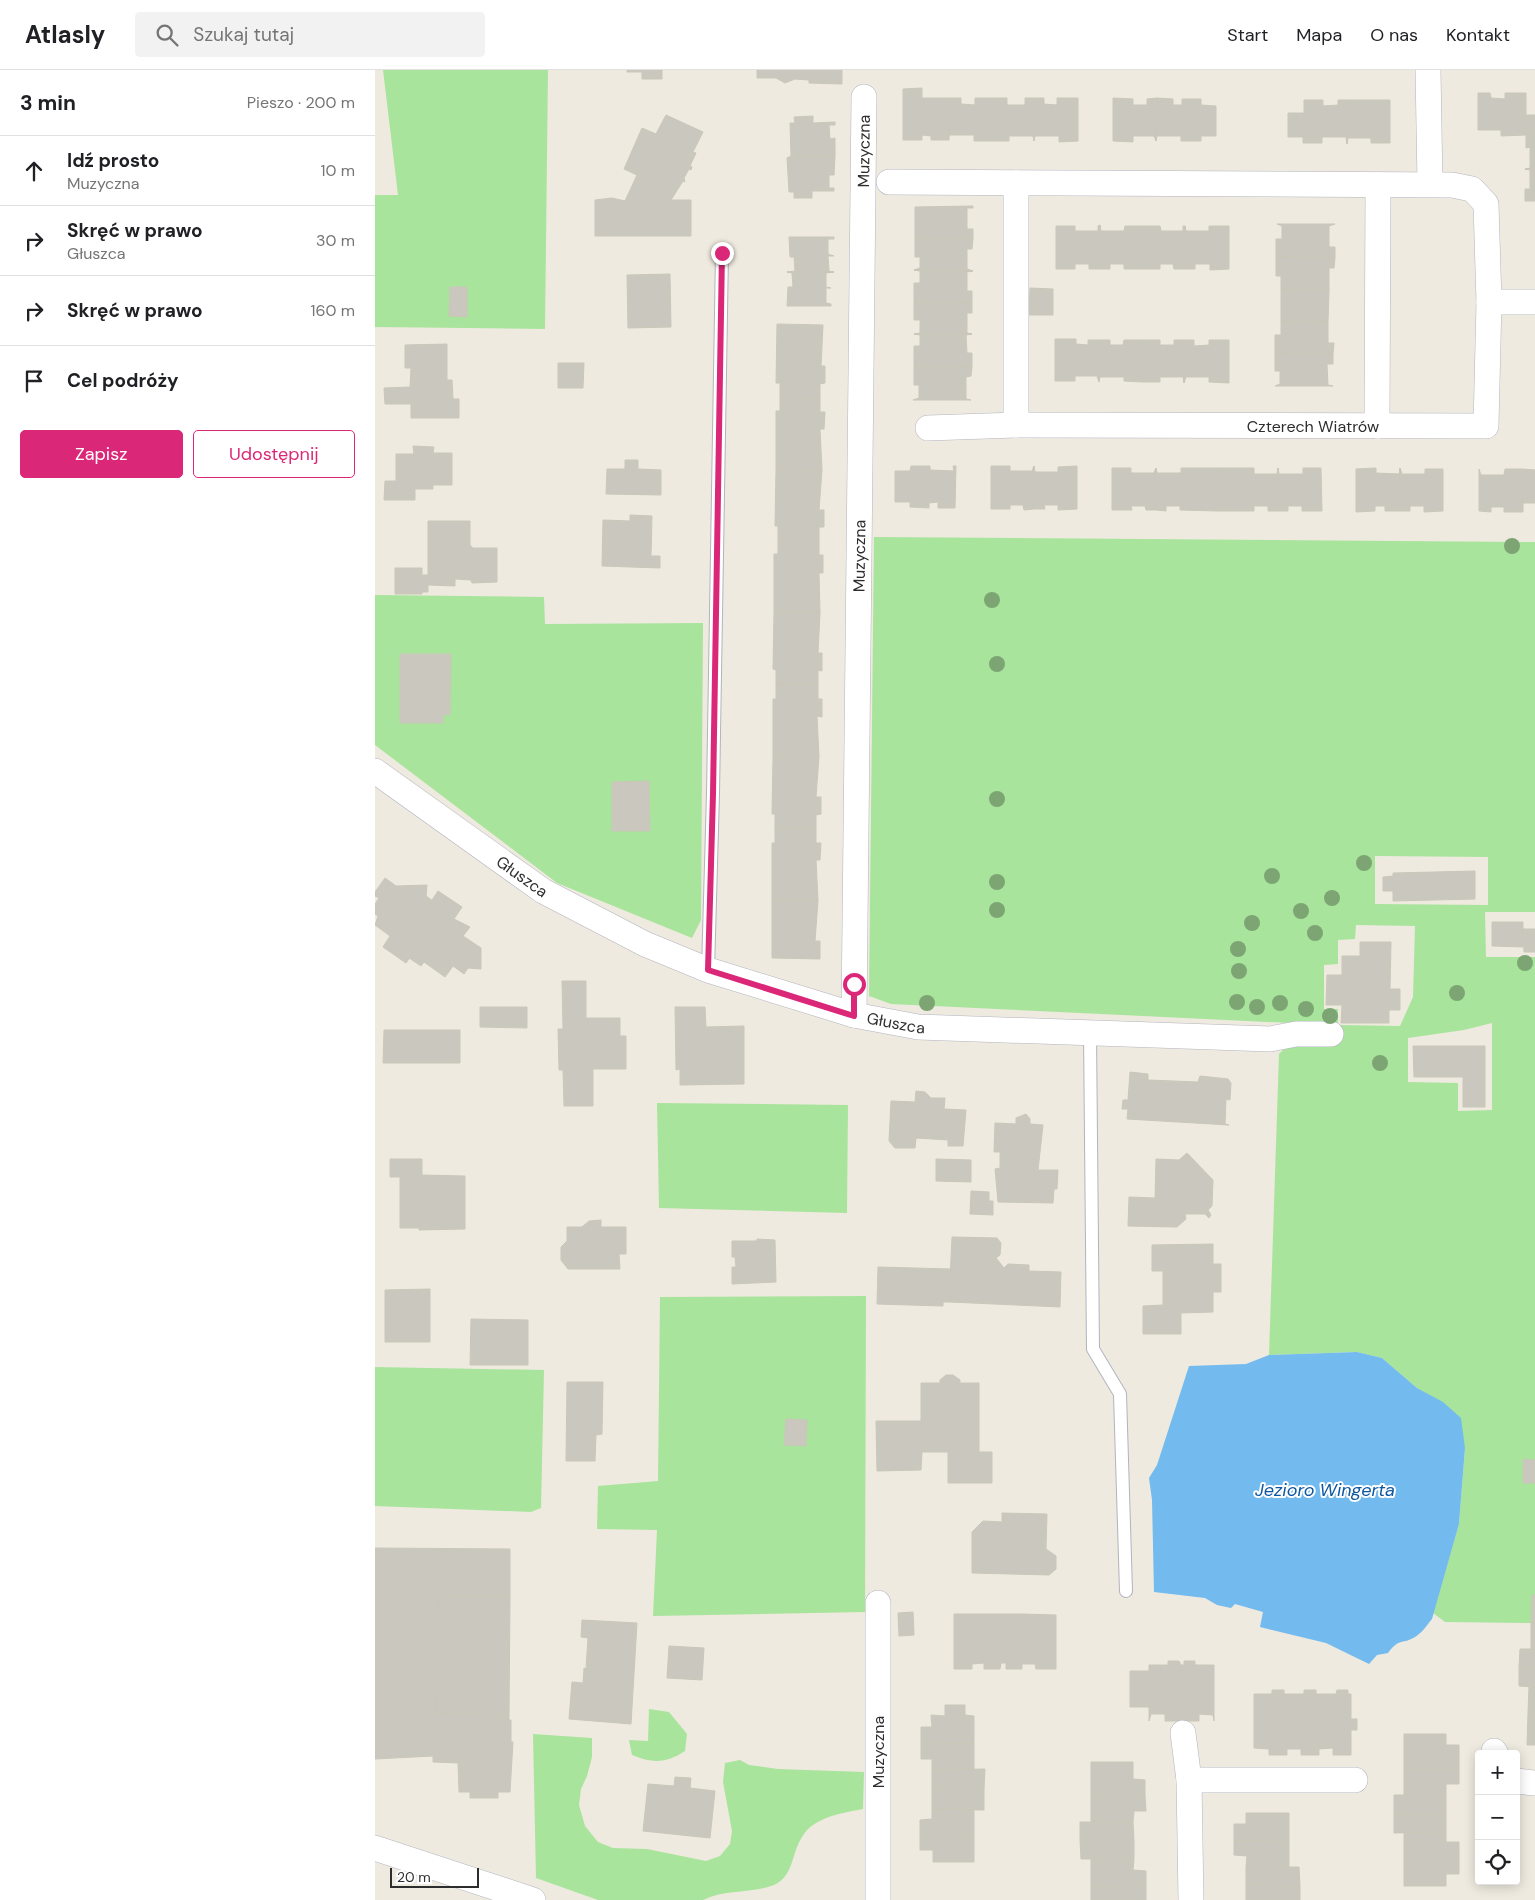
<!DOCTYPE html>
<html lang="pl">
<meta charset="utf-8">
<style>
:root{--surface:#fff;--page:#f2f2f2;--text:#202124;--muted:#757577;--line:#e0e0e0;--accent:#db2777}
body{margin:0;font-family:"DM Sans",sans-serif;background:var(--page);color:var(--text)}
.controls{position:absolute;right:15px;bottom:15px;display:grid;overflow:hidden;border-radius:5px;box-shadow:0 2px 12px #0003}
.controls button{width:45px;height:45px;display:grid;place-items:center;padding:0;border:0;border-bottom:1px solid var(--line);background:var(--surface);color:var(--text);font:25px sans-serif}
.scale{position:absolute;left:15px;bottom:12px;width:89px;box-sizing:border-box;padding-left:5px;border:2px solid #2d2d2d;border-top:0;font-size:14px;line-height:18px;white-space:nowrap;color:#2d2d2d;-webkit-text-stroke:4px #fff;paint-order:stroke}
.stop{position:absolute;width:15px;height:15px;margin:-11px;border:4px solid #db2777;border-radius:50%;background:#fff}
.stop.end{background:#db2777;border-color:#fff;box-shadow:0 1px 5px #0008}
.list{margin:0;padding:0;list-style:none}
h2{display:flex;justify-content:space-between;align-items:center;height:65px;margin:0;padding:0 20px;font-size:21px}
h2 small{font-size:16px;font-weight:400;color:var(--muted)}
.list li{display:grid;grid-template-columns:32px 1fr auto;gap:15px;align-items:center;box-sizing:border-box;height:70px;padding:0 20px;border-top:1px solid var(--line)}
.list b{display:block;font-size:19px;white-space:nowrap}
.list p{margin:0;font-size:16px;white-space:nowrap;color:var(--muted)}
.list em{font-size:16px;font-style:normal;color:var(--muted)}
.actions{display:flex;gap:10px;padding:15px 20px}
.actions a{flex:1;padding:11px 0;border:1px solid var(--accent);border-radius:5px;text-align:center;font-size:18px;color:var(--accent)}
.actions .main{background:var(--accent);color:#fff}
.icon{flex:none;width:28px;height:28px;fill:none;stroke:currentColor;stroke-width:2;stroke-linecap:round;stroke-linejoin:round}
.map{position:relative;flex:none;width:1160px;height:1830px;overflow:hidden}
header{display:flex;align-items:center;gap:30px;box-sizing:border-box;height:70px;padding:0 25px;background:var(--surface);border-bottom:1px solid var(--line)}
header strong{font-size:24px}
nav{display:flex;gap:28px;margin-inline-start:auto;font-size:18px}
.search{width:350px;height:45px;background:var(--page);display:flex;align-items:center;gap:12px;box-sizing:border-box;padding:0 18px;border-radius:5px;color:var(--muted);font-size:19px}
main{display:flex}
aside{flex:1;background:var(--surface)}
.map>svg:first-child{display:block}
.green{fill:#a9e49c;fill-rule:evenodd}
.water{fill:#73baef}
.building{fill:#cac8be;stroke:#cac7b9}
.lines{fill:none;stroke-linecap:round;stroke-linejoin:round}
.service-casing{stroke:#b3b3c0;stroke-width:14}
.minor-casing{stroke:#b3b3c0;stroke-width:26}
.service{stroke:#fff;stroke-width:12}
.minor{stroke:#fff;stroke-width:25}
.tree{fill:#7ca573}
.route{stroke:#db2777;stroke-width:6}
.labels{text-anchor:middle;stroke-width:4;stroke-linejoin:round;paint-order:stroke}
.street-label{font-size:16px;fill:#2d2d2d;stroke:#fff}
.water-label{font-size:18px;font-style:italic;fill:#0d56a0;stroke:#fff}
</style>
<header>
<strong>Atlasly</strong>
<div class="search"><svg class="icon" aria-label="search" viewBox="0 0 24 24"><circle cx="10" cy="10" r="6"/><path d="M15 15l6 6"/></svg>Szukaj tutaj</div>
<nav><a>Start</a><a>Mapa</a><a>O nas</a><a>Kontakt</a></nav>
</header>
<main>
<aside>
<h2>3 min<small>Pieszo · 200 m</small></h2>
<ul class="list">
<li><svg class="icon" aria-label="ahead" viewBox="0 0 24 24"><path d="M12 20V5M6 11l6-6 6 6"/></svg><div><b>Idź prosto</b><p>Muzyczna</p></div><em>10 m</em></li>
<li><svg class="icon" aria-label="right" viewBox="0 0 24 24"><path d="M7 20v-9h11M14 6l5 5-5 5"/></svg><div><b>Skręć w prawo</b><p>Głuszca</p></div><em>30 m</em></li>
<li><svg class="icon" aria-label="right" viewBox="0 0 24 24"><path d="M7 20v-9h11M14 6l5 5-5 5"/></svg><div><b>Skręć w prawo</b></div><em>160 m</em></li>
<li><svg class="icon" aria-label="arrive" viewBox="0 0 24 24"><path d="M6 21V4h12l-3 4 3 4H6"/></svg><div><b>Cel podróży</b></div></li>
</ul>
<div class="actions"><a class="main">Zapisz</a><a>Udostępnij</a></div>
</aside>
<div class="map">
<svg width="1160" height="1830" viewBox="0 0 1160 1830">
<rect width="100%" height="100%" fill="#eeeadf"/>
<path class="green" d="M8,0H173L170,259L0,257V125H23Z
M499,467L1160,472V842H1110L1111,887H1160V1525L1156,1553L1070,1552L1058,1543L1084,1454L1090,1378L1052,1324L1042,1318L1007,1288L982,1282L894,1285L904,984L916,972L957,955L516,934L494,926ZM1000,786L1113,787V835L1000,834ZM981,855L1040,856L1038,927L1025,956L963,955V939H949V895L963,894V870L980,869ZM1117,953V1040L1083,1041V1013L1033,1012V968L1089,960Z
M0,525L169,527L170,554L328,553L326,850L317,868L182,813L0,675Z
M282,1033L473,1035L472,1143L284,1138Z
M491,1226L490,1542L278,1546L282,1460L222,1459L223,1416L283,1411L285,1227Z
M0,1297L169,1300L166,1438L156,1442L0,1436Z
M274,1639L294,1642L312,1664L310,1681C292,1693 278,1694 257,1685L254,1670L273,1671Z
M158,1664L217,1668V1687L212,1706L206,1719L204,1735L210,1756L223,1772L238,1778L272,1779L331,1791L345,1786L355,1774L357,1761L348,1712L350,1693L365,1690L374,1695L403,1699L489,1702L488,1739C468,1743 438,1747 427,1767C416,1784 419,1806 399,1815C376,1824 350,1819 328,1830H223L161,1808Z"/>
<path class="water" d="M982,1282L1007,1288L1042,1318L1068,1332L1086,1348L1090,1378L1084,1454L1057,1549C1052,1555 1047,1563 1040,1567C1027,1575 1025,1567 1013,1583L1002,1585L994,1594L951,1573L885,1557L888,1542L860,1534L856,1538L842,1535L830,1528L779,1522L777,1430L774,1408L782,1395L814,1296L871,1294L894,1285Z"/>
<path class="building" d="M252,0H287V9H267V2H252Z
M382,0H467V14L434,13V10L420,9L410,13L401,8H382Z
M547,18V28H575L574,70H556V66L547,65V70H528V19Z
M1103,23H1115L1116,28L1130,29V23H1151V65L1126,66V60H1103Z
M575,28H586V34L600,35V28H617V71H599V65H574Z
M617,28H632V35H650V28H659V71L658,66H634V71H617Z
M659,28H669V34L682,35V28H703V71L684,72V66H660L659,71Z
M738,28L758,29V35H772V29L782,28L781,71L779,66H758V72L738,71Z
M782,28L798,29V35H807V29H826V35L841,36V66H826V71H806V66H782L781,71Z
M929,30H948V36L963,35V30H972V74L971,67H947V73H928V67H913V43H929Z
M972,30H1015V73H996V68H973L972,74Z
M291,45L328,62L318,82L321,83L315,96L317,97L316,100L314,99L309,108L310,112L308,111L296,130H316V166H220V130L237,128L250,131L262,105L249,99L267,58L281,64Z
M1151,45H1160V99H1150L1155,98V77L1151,78Z
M438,46V53L460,52V55H454L455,69L460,68V86L412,88L416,86L415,53H420L419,47Z
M460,86L459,105H454V118H459V121H437V128H419V122H414L412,88Z
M1150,99H1160V131H1150V119H1155V100Z
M598,136V138H592V159H598V169H540V137Z
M902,154H960L954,156V177H960V188L901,187V169H907V156Z
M725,155L726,161H749L750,156H767V199H749V194H735V199H725Z
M725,155V199H714V194H700V199H681V156H700V161H723V156Z
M767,156H785L786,161H808V156H810V199H799L798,194H785V199H767Z
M810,156L811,161H834V156H854V199L835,200V194H820V199H810Z
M414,167H459V169H453V184L459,186H453L454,201L459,202H412L420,201L419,187H415Z
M540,169H598L597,179H592V199L598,201L539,200L545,198V187H540Z
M901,187L960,188L959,198H954V220L906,219V206H901Z
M539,200L598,201L592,202V221H597V233L539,232V213H545V201Z
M412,202H459L451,203V217L456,218H451V233L456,234V236H412L413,217H418L417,203Z
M295,204L296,257L253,258L252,205Z
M75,217H92V247L74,246Z
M655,218L678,219V245H654Z
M906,219L954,220L953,252L906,251Z
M539,232L597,233V243H592V263L597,264H539L545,263V250H539Z
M906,251L953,252V273H959L958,284L900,283V265H906Z
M402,254L448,255L446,296H450V313L445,314V328L405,327V313H401Z
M539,264H597L591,265L592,283H597V297L539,296V276H545V265Z
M680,269H701V274L713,275V270H724V312L722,306H700V311H680Z
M724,270H735V275H748L749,270H767V312L749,311V307H725L724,312Z
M767,270H785V275H799V270H809V313L808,307H785V312H767Z
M809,270H819V276L834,275V270H854V313L834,312V307H811L809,313Z
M72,274V310H77L78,329H84V348H36V334H10L9,318L35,317L36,298H30V275Z
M900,283L958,284V294H952L953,315L958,316H900L905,314V301H900Z
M183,293H209L208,318H183Z
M539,296L597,297L596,306L591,307V329L596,330H538L544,328V315H539Z
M405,327L445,328V342H450L449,359H445L447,400L401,399V341H405Z
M38,376L59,377L58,383H77V415H58V419H40V430H9L10,411H21V384H39Z
M250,390H263V399L286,400V425L231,424L232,399H250Z
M536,396H555V400L579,401L578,396H581L580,438H563V432L554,433V438L535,437V432H520V401H535Z
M616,396H635V401H657L659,396V439L649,440L648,435H635V439H616Z
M659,396L660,402H683V397L702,396V439L683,440V435H669L670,439H659Z
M737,398H756V403H779L781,398V440H771L770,436H756L757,440H737Z
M781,398L782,403H806V398H842V441L805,440V436H791V441L781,440Z
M842,398H879V404H902L903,398V441H893V436H879V441H842Z
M903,398L904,404H928V398H946L947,441H927V436H913V441H903Z
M1001,398V403L1024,404L1025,398V441H1010V436H1000V441L981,442V399Z
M1025,398L1027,404H1050V399H1068V441L1049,442V436H1035V441H1025Z
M401,399L447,400L444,440H449V457H444V471H403V456H400Z
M1104,399L1106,405H1129L1130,399H1148V442H1129V437H1116V442L1104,441Z
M1148,399L1160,400V433H1148Z
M255,445L277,446L276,486H285V498L227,496L228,450L255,451Z
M53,451H95V475L98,478H122V512L97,513L96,510L80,509V516L53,515V522H47V524H20V498H47V505H53Z
M403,471H444V485H448V503H444L445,543L399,542V484H403Z
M399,542L445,543L443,583H447V601L443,600V615L401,614V600L398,599Z
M25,584H76L75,645H68V653H25Z
M401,614L443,615V629H447V647L442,646L444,687H398V629H401Z
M398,687H444L441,727H446V744L441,745V759L400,758V744H397Z
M274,711L275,761H237V712Z
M400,758L441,759V773H446L445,790H441L443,831L397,830V773H400Z
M1100,801V829L1018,831V821H1008V807L1018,806V803Z
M10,808L21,816L52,815L51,826L58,831L42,853L53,861L31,893L8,877L15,866L0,855L3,846L0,844V834L4,828L0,826V822Z
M63,821L87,837L79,849L95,857L88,866L106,878V899L93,898L89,904L78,896L70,907L49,892L46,896L34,888L53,861L42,853Z
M397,830L443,831L440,871H445V889L397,888Z
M1117,852H1148V877L1117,876Z
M1148,859H1160V882H1149Z
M985,872H1016L1015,919H1025V940H1014V953H966L967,935H951L952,905H967V886H985Z
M187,911H211V948H245V966H251V999H218V1036H189L188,1000H184L183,959H188Z
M105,937H152V958L105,957Z
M300,937H330L331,957L369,956V1014L305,1015V999L301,1000Z
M9,960H85V993H8Z
M1038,976H1110V1037H1088V1007H1039Z
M755,1002L773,1004V1010L823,1012L825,1006L853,1009L856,1013L855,1030L851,1029L850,1054L854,1055L752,1049L753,1039H747L748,1030H753Z
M541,1021L550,1022L556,1028H570L569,1039L591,1040L588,1076H573V1070L541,1068L540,1078H520L514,1071L516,1031L540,1032Z
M651,1044L655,1049V1054L668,1055L663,1100H683L682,1119H679L678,1133L623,1132L620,1099L625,1098V1082H619L620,1053L641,1054V1048Z
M812,1083L838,1110L837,1136L833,1140L836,1145L834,1148L830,1144H810L811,1149L802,1157L753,1156L754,1127L780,1128L781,1089L804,1090Z
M15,1089H47V1105L90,1106V1159L44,1160V1158H25V1107H15Z
M561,1089L596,1090V1112L561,1111Z
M596,1121L614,1122V1131H618V1145L595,1144Z
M226,1150V1157H251V1184H244L245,1199H193L186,1190V1177L192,1171V1157H207L214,1151Z
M577,1167L622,1168L626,1173L625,1185L621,1188L629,1198L633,1194L654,1195V1201L686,1202L685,1237L574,1232Z
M382,1169L400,1170L401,1212L357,1214V1197H361L360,1187H357V1171H382Z
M838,1174V1194H846V1222H838V1242L806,1243V1264H768V1236L788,1235V1201H777V1175Z
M503,1197L576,1199L574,1232H568V1236L502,1234Z
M55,1219V1272H10V1220Z
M96,1249L153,1250V1295H95Z
M571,1305H578L585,1310V1313H604V1382H617V1413H573V1382H547L546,1400L502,1401L501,1351H546V1313H565V1310Z
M192,1312H228L227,1364L221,1365L220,1391H191Z
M411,1349L432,1350L431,1376L409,1375Z
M1148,1389L1160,1390V1413H1148Z
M627,1443L672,1444L671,1479L681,1486V1499L674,1505L597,1503V1462L608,1451L627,1452Z
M0,1478L135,1479V1526L63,1525L62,1644L134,1645V1650H136V1672H138L135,1722H123V1728H95V1722H84L83,1693L58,1692V1686L0,1689Z
M63,1525L135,1526L134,1645L62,1644Z
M1157,1525H1160V1553H1156Z
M538,1542L539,1565L524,1566L523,1543Z
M579,1544H609V1593L597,1594V1599H579Z
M609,1544H647V1599H631V1593H626L625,1599H609Z
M647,1544L681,1545V1599H661L660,1594H647Z
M207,1550L262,1553L256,1654L194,1649L197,1612L208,1613L209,1598L211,1599L213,1568L206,1567Z
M1156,1553H1160V1579H1156Z
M294,1576L329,1578L327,1610L292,1608Z
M1145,1579H1160V1598L1144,1597Z
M793,1591H804L806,1595V1651H790V1644H776L774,1651V1637H755V1601H774V1595H793Z
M809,1591H820V1595H839V1651L838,1645L824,1644V1651H806V1595H809Z
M1144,1597L1160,1598V1617L1144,1616Z
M1154,1616L1160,1617V1643H1153Z
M897,1620H909V1624H911L912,1685H894V1679L879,1678V1624H897Z
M929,1620H941V1624H943L944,1685H926V1679H912L911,1624H929Z
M962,1620H973V1624H976V1649H982V1660H976V1685H958V1678L944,1679L943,1624H961Z
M570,1635H590V1645L599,1646V1673L546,1674V1657H557L556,1645L570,1646Z
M1153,1643H1160V1675H1152Z
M1029,1664H1071V1675H1084V1699H1029Z
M599,1673V1699L557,1700V1689H546V1674Z
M716,1692H758V1709L770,1710V1725H716Z
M610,1699L609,1719H557V1700Z
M1029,1699H1084V1714H1071V1725H1029Z
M300,1707L316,1708L315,1718L340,1721L335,1768L268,1761L273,1714L299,1716Z
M557,1719H609V1740L557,1739Z
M716,1725H770L771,1741H759L758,1752H716Z
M1019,1725H1071V1744H1019Z
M557,1739H599V1765H545V1750L557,1749Z
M871,1743H914V1770L859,1771V1754H871Z
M1019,1744H1071V1762L1019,1763Z
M705,1752H758L759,1770H705Z
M1029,1762H1071V1772H1084V1789H1029Z
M545,1765H599V1792H558V1780H545Z
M705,1770H759V1789H706Z
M914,1770V1797H871L872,1786L859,1785V1771Z
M716,1789H759L758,1800L771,1801V1815L716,1816Z
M1029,1789H1084V1804H1071V1816H1029Z
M871,1797H924L925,1816L871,1815Z
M771,1815V1830H716V1816Z
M871,1815L925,1816V1830H871Z"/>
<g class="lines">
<g class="service-casing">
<path id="service" d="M333,900L338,724L347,183
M715,962L718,1279L745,1324L751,1521"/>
</g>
<g class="minor-casing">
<g id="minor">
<path d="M1053,0L1055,114"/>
<path d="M514,112L1077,115L1097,119L1111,134L1114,232L1111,356L641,355L553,358"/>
<path d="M1114,232H1160"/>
<path d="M641,355V113"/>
<path d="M1002,356L1003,115"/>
<path id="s1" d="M0,701L168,821L270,874L333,900L479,945L543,957L895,969L921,964H956"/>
<path id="s2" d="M479,945L489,27"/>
<path d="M503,1533V1830"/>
<path d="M808,1663L814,1710L816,1830"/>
<path d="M1119,1681L1121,1684"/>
<path d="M814,1710H980"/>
<path d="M1141,1711L1160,1713"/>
<path d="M0,1778L158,1830"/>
</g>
</g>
<use href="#service" class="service"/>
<use href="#minor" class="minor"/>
</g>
<g class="tree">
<circle cx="1137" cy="476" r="8"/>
<circle cx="617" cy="530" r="8"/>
<circle cx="622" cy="594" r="8"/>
<circle cx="622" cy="729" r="8"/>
<circle cx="989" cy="793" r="8"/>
<circle cx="897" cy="806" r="8"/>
<circle cx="622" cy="812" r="8"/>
<circle cx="957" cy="828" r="8"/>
<circle cx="622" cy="840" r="8"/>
<circle cx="926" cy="841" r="8"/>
<circle cx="877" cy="853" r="8"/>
<circle cx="940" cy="863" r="8"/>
<circle cx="863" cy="879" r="8"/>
<circle cx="1150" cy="893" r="8"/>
<circle cx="864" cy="901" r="8"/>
<circle cx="1082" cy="923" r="8"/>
<circle cx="862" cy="932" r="8"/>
<circle cx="552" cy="933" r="8"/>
<circle cx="905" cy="933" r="8"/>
<circle cx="882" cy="937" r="8"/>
<circle cx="931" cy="939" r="8"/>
<circle cx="955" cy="946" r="8"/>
<circle cx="1005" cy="993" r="8"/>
</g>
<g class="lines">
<path class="route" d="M347,183L338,724L333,900L479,946V914"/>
</g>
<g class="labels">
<g class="street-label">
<text dy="6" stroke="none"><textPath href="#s2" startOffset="864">Muzyczna</textPath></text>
<text x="938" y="362">Czterech Wiatrów</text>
<text dy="6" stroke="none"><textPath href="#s2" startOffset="459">Muzyczna</textPath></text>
<text dy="6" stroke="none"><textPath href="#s1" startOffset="181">Głuszca</textPath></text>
<text dy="6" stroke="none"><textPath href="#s1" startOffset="585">Głuszca</textPath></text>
<text transform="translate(503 1682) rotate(-90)" y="6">Muzyczna</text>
</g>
<g class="water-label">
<text x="950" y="1426">Jezioro Wingerta</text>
</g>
</g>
</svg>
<div class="controls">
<button>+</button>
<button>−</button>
<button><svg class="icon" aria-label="locate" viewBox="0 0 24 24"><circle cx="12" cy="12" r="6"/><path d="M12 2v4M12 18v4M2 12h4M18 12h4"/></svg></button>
</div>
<div class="scale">20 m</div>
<div class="stop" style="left:479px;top:914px"></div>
<div class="stop end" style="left:347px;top:183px"></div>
</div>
</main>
